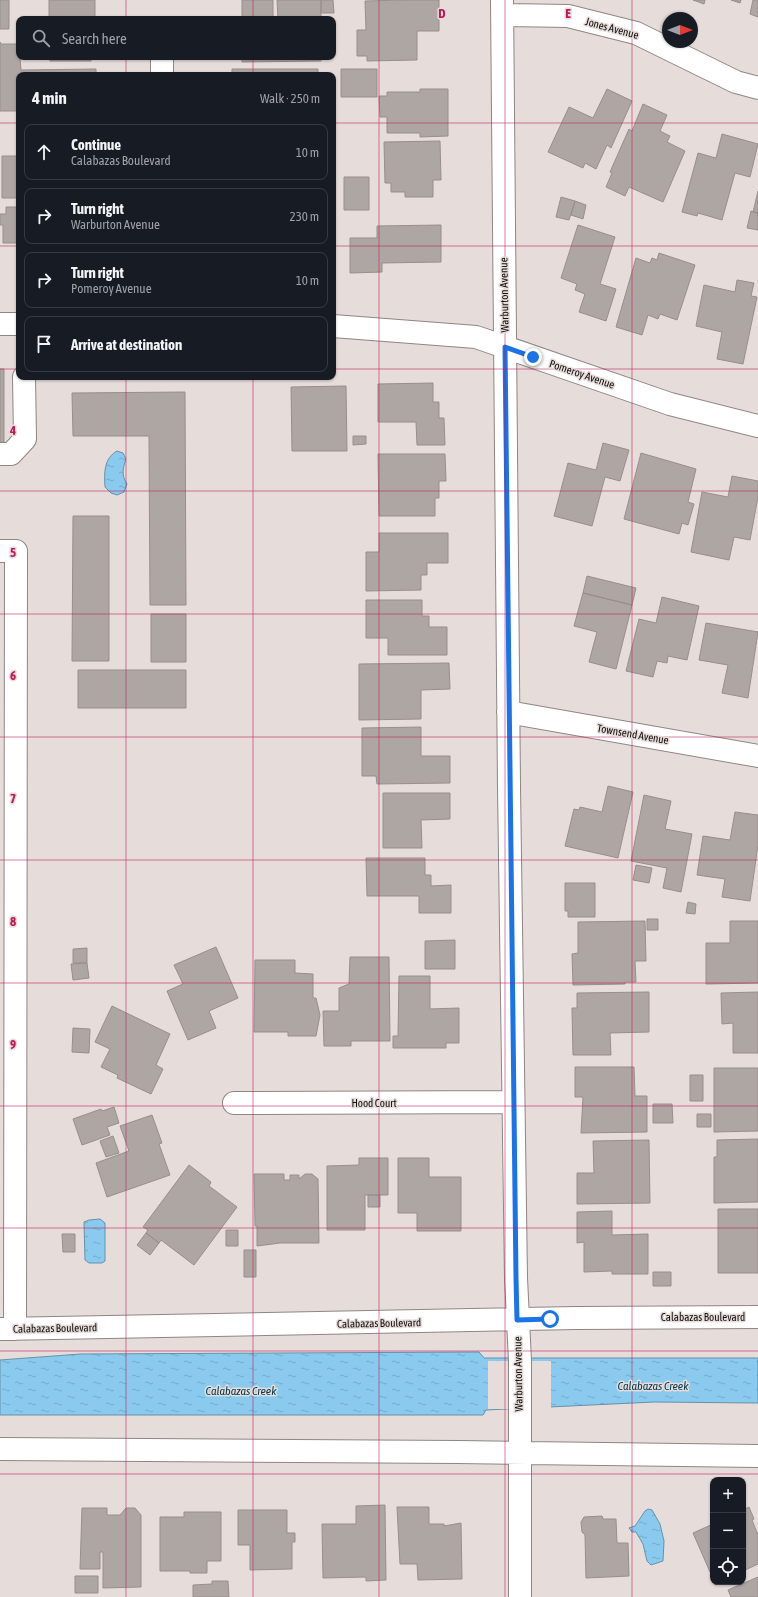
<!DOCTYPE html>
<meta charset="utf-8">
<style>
:root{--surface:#171b24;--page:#242831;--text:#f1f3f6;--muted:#9ea1a6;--line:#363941}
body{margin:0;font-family:"Asap Condensed",sans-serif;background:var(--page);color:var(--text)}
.controls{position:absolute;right:12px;bottom:12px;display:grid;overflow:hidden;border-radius:8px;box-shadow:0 1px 3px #0004}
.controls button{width:36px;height:36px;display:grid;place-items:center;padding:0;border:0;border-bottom:1px solid var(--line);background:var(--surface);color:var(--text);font:20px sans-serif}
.compass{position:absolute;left:662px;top:12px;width:36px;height:36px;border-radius:50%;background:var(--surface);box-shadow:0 1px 3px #0004;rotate:90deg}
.stop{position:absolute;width:12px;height:12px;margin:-9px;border:3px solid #1a73e8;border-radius:50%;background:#fff}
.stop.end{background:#1a73e8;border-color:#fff;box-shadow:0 1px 4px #0008}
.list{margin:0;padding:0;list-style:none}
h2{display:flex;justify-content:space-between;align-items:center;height:52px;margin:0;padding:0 16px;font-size:17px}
h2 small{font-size:13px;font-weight:400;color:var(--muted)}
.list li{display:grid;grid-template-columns:26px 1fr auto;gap:12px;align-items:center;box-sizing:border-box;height:56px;margin:0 8px 8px;padding:0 8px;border:1px solid var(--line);border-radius:8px}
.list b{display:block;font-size:15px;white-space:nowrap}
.list p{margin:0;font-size:13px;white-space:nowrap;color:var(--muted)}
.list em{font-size:13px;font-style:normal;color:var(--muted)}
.icon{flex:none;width:22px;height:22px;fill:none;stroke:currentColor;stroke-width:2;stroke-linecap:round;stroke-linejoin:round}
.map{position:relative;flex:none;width:758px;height:1597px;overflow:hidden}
.search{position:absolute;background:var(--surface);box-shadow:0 1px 3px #0004;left:16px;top:16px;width:320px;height:44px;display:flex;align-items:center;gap:10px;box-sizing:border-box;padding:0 14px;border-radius:8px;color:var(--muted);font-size:15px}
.panel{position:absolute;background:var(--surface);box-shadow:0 1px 3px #0004;left:16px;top:72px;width:320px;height:308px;border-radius:8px}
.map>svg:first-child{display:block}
.water{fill:url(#water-ripples);stroke:#6592aa}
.pier{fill:#e6dcda}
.building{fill:#aea6a3;stroke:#988f8d}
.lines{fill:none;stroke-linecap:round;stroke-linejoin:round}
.minor-casing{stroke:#8f8684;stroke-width:24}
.minor{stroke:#fff;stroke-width:22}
.route{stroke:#1a73e8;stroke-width:5}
.grid{fill:none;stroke:#c2185b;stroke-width:1;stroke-opacity:0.55}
.labels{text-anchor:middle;stroke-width:3;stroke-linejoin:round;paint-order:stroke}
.street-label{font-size:11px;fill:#110e0d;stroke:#e6dcda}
.water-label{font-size:12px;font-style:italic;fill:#00384f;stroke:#e6dcda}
.grid-label{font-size:13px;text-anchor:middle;font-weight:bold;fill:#c2185b;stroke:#e6dcda;stroke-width:3;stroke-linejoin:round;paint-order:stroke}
</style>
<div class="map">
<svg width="758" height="1597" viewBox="0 0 758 1597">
<defs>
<pattern id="water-ripples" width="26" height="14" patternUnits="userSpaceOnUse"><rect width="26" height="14" fill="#89caee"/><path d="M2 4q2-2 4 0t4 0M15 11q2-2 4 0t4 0" fill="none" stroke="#75accb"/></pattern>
</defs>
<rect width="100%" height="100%" fill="#e6dcda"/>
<path class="water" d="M117,451L123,453L126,459C123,468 121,475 127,484L124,492L117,495L111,493L105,487C104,473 104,458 117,451Z
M100,1219L105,1223V1261L102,1263H89L85,1260L84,1222L89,1220Z
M479,1352L484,1358H758V1403L654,1402L486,1410L483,1415H0V1360L80,1354Z
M648,1509L652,1510L660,1524L664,1541L663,1561L651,1565L647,1561L643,1544L636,1532H632L629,1528L635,1526L645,1511Z"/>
<path class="pier" d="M488,1361H551V1409H488Z"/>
<path class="building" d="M0,0H9V29H0Z
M49,0H95V19H46V17H49Z
M242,0H273V19H242Z
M277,0H321V19H278Z
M321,0H333L334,13H321Z
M403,0H439V31H417V60L367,61V56H357V30H366L365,1Z
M693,0H705L704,4Z
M731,0H741L740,3Z
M753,0H758V17L750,14Z
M0,42L1,44H19L21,70L96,69V75H19V111H0Z
M50,57H91V61H50Z
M242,57H321V61L242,62Z
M232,69H318V75H232Z
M341,69H377V97H341Z
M420,89H448V136L420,137V133H387V117H380L379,96H387V92H420Z
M607,89L632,101L611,148L607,145L596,169L585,163L583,168L548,152L569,107L593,118Z
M643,104L667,115L660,131L670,136L667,142L685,151L663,202L629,187L625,196L606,187L612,173L610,172L629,129L632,131Z
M722,134L758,144L750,177L735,173L722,220L698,213L697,216L682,212L698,153L716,158Z
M440,141L441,180H433V197H405V192H391V183H385L384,142Z
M2,156H19V198H2Z
M344,177H369V210H344Z
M758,191V213L753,212Z
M561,197L575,201L569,220L556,217Z
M575,201L586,205L583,219L571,215Z
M6,207H19V243H3V225H0V214H6Z
M751,211L758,213V230L747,228Z
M441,225V262L382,263V272L350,273V238H377V226Z
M578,225L615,237L600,284L616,289L606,321L579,312L585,294L575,290L577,284L561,278Z
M659,253L695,265L677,320L660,314L658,319L648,315L642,335L616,327L636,258L650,263L652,258L657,260Z
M737,280L754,283L751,296L757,297L743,364L717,359L722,332L696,326L704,285L735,292Z
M0,369H4V443H0Z
M433,383V402H439V418H444L445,445H417L416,422H378V384Z
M346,386L347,451H292L291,387Z
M185,392L186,605H150L149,436H73L72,393Z
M353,436H366V444L353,445Z
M603,443L629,450L620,481L605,477L592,526L554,516L568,463L596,470Z
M641,453L696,469L688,502L694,504L688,525L682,523L679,534L624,519Z
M378,454H445L446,481H439V498H435V516H379Z
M732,476L758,481V497L750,540L734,537L729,560L691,552L702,492L728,497Z
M73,516H109V661H72Z
M379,533H448V563H427V575H421V590L366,591V552H379Z
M587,576L636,588L632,605L583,593Z
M583,593L632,605L616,669L589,662L597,632L574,626Z
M662,597L699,606L687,660L668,656L667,663L657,661L653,677L626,671L639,619L656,623Z
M366,600H422V616H429V627H447V655H388V638H366Z
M151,614H186V662H151Z
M706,623L758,632L748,698L722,693L728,665L699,660Z
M449,663L450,689L421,690V719L359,720V664Z
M78,670H186V708H78Z
M421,727V756H450V783L377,784L376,776H362V728Z
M608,786L633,792L618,858L565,846L574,809L579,810L580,807L602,812Z
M383,793H450V819L421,820L422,848H383Z
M644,795L671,801L665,829L692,834L681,892L663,888L667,868L631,861Z
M735,812L758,815V845L750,901L722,897L725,879L697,875L703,836L730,840Z
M366,858H425V875H431V886L451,885V913H419V896H367Z
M636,865L652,868L649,883L633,880Z
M565,883H595V917H568V911H565Z
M688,902L696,904L695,914L686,913Z
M647,919H658V930H647Z
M645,921L646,961H635L636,982H625V984L573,985L572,954L578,953V922Z
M730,921H758V983L706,984V943H730Z
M455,940V969H425V941Z
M216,947L238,998L209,1011L216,1028L188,1040L167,991L183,984L174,965Z
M87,948V963H73V949Z
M350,957H389L390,1041H351V1046H324L323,1011H339V988L349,984Z
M255,960H295V973L313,974V998H316L320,1015L316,1036H288V1032H254Z
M87,963L89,978L73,980L71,964Z
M399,976H430V1009L459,1008V1043H446V1048H393V1036H398Z
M649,992V1032L610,1033L611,1055H573L572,1008H577V993Z
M758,992V1053H733V1023L722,1024L721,993Z
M112,1006L170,1034L156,1065L163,1069L151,1094L117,1078L118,1075L101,1067L110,1049L95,1042Z
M73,1028L90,1029L89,1053L72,1052Z
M575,1067H634L635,1096H647V1132L581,1133L583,1097H575Z
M714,1068H758V1131L714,1132Z
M690,1075H703V1101H690Z
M653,1104H672L673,1123H653Z
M114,1107L119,1123L107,1127L110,1135L82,1145L73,1119L101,1109L102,1111Z
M697,1114H711V1127H697Z
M152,1115L162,1143L159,1144L170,1175L107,1197L96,1163L129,1151L120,1126Z
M113,1136L119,1153L106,1157L100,1141Z
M758,1139V1202L714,1203V1157H717V1140Z
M649,1140L650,1203L577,1204V1173H594L593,1141Z
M359,1158H388V1195H365V1230H327V1166L359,1165Z
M398,1158H429V1177H461V1231H417V1213H398Z
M189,1165L211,1182L209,1186L237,1207L194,1265L161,1240L159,1243L146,1233L148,1230L143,1227Z
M254,1174H284V1180H290V1175H299V1179L305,1174H312L318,1179L319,1243H280L257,1246V1226H255Z
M368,1195H380V1207H368Z
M718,1209H758V1273H718Z
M612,1211V1235L648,1234V1274H612V1271L584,1272V1242L577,1243V1212Z
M226,1230H238V1246H226Z
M146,1233L159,1243L150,1255L137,1245Z
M62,1234H75V1252H63Z
M244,1250H256V1277H244Z
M653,1272H671V1286H653Z
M385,1505L386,1580L366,1581V1577L323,1578L322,1524H356V1506Z
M397,1507H429V1524H444V1526L461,1523L462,1579L418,1580L417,1564H400Z
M749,1507L754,1519L752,1520L758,1535V1564L743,1571V1510Z
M82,1508H107V1515H120L126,1508H135L141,1515V1587L103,1588V1552H100V1569H80Z
M238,1510H287V1533H295V1542H292V1569L250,1570V1545H238Z
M184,1512H221V1561H207V1573H190V1571H160V1517H184Z
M602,1516L603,1519H616L617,1543H628L629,1576L586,1578L585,1535L582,1532L581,1522L584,1517Z
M713,1524V1570L710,1572L693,1533Z
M75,1576H98V1593H75Z
M758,1577V1597H731L728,1590Z
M212,1581H228L229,1597H193V1585L212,1584Z"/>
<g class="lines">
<g class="minor-casing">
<path id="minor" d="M502,0L509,787L516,1278L520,1361V1597
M503,15L568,16L636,33L736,82L758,88
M162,57V75
M0,324H19
M333,326L476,337L670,404L758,426
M0,454H11L25,439L24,377
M0,551H16L15,1329
M508,712L758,756
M234,1103L513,1102
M1,1329L577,1318L758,1317
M0,1449L458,1452L758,1456"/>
</g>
<use href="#minor" class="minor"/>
</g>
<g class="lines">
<path class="route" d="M533,357L505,347L516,1278L517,1320L550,1319"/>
</g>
<path class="grid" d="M126,0V19M253,0V19M379,0V1597M505,0V1597M632,0V1597M126,57V75M253,57V75M0,123H19M333,123H758M0,246H19M333,246H758M0,369H19M333,369H758M126,377V1597M253,377V1597M0,491H758M0,614H758M0,737H758M0,860H758M0,983H758M0,1106H758M0,1228H758M0,1351H758M0,1474H758"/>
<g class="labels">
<g class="street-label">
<text transform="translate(612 28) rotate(15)" y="4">Jones Avenue</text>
<text transform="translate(504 295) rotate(-91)" y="4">Warburton Avenue</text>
<text transform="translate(582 374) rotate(19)" y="4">Pomeroy Avenue</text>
<text transform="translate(633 734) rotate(10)" y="4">Townsend Avenue</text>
<text x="374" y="1107">Hood Court</text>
<text x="703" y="1321">Calabazas Boulevard</text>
<text transform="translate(379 1323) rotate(-1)" y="4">Calabazas Boulevard</text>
<text transform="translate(55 1328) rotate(-1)" y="4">Calabazas Boulevard</text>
<text transform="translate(518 1374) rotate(-91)" y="4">Warburton Avenue</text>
</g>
<g class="water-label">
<text x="653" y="1390">Calabazas Creek</text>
<text x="241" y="1395">Calabazas Creek</text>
</g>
</g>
<g class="grid-label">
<text x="442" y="18">D</text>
<text x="568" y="18">E</text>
<text x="13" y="435">4</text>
<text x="13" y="557">5</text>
<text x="13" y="680">6</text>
<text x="13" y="803">7</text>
<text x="13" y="926">8</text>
<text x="13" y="1049">9</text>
</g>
</svg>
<div class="controls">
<button>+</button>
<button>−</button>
<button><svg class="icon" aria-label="locate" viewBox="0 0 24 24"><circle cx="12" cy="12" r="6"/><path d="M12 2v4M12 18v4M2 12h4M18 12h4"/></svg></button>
</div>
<svg class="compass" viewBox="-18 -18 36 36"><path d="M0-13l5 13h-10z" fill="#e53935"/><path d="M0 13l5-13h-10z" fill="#9ea1a6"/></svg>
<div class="stop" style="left:550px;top:1319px"></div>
<div class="stop end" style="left:533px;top:357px"></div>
<div class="search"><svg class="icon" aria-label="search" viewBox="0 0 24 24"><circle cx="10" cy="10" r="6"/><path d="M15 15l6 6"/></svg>Search here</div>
<section class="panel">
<h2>4 min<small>Walk · 250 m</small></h2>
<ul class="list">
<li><svg class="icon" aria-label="ahead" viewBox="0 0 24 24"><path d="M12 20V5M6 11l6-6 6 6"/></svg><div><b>Continue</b><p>Calabazas Boulevard</p></div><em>10 m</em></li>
<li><svg class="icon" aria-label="right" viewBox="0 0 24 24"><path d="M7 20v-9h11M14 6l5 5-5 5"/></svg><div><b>Turn right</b><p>Warburton Avenue</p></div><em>230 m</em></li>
<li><svg class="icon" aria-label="right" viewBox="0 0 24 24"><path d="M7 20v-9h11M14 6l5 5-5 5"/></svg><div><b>Turn right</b><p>Pomeroy Avenue</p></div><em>10 m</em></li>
<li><svg class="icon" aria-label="arrive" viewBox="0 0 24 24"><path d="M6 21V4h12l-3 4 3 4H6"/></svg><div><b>Arrive at destination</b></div></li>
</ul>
</section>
</div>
